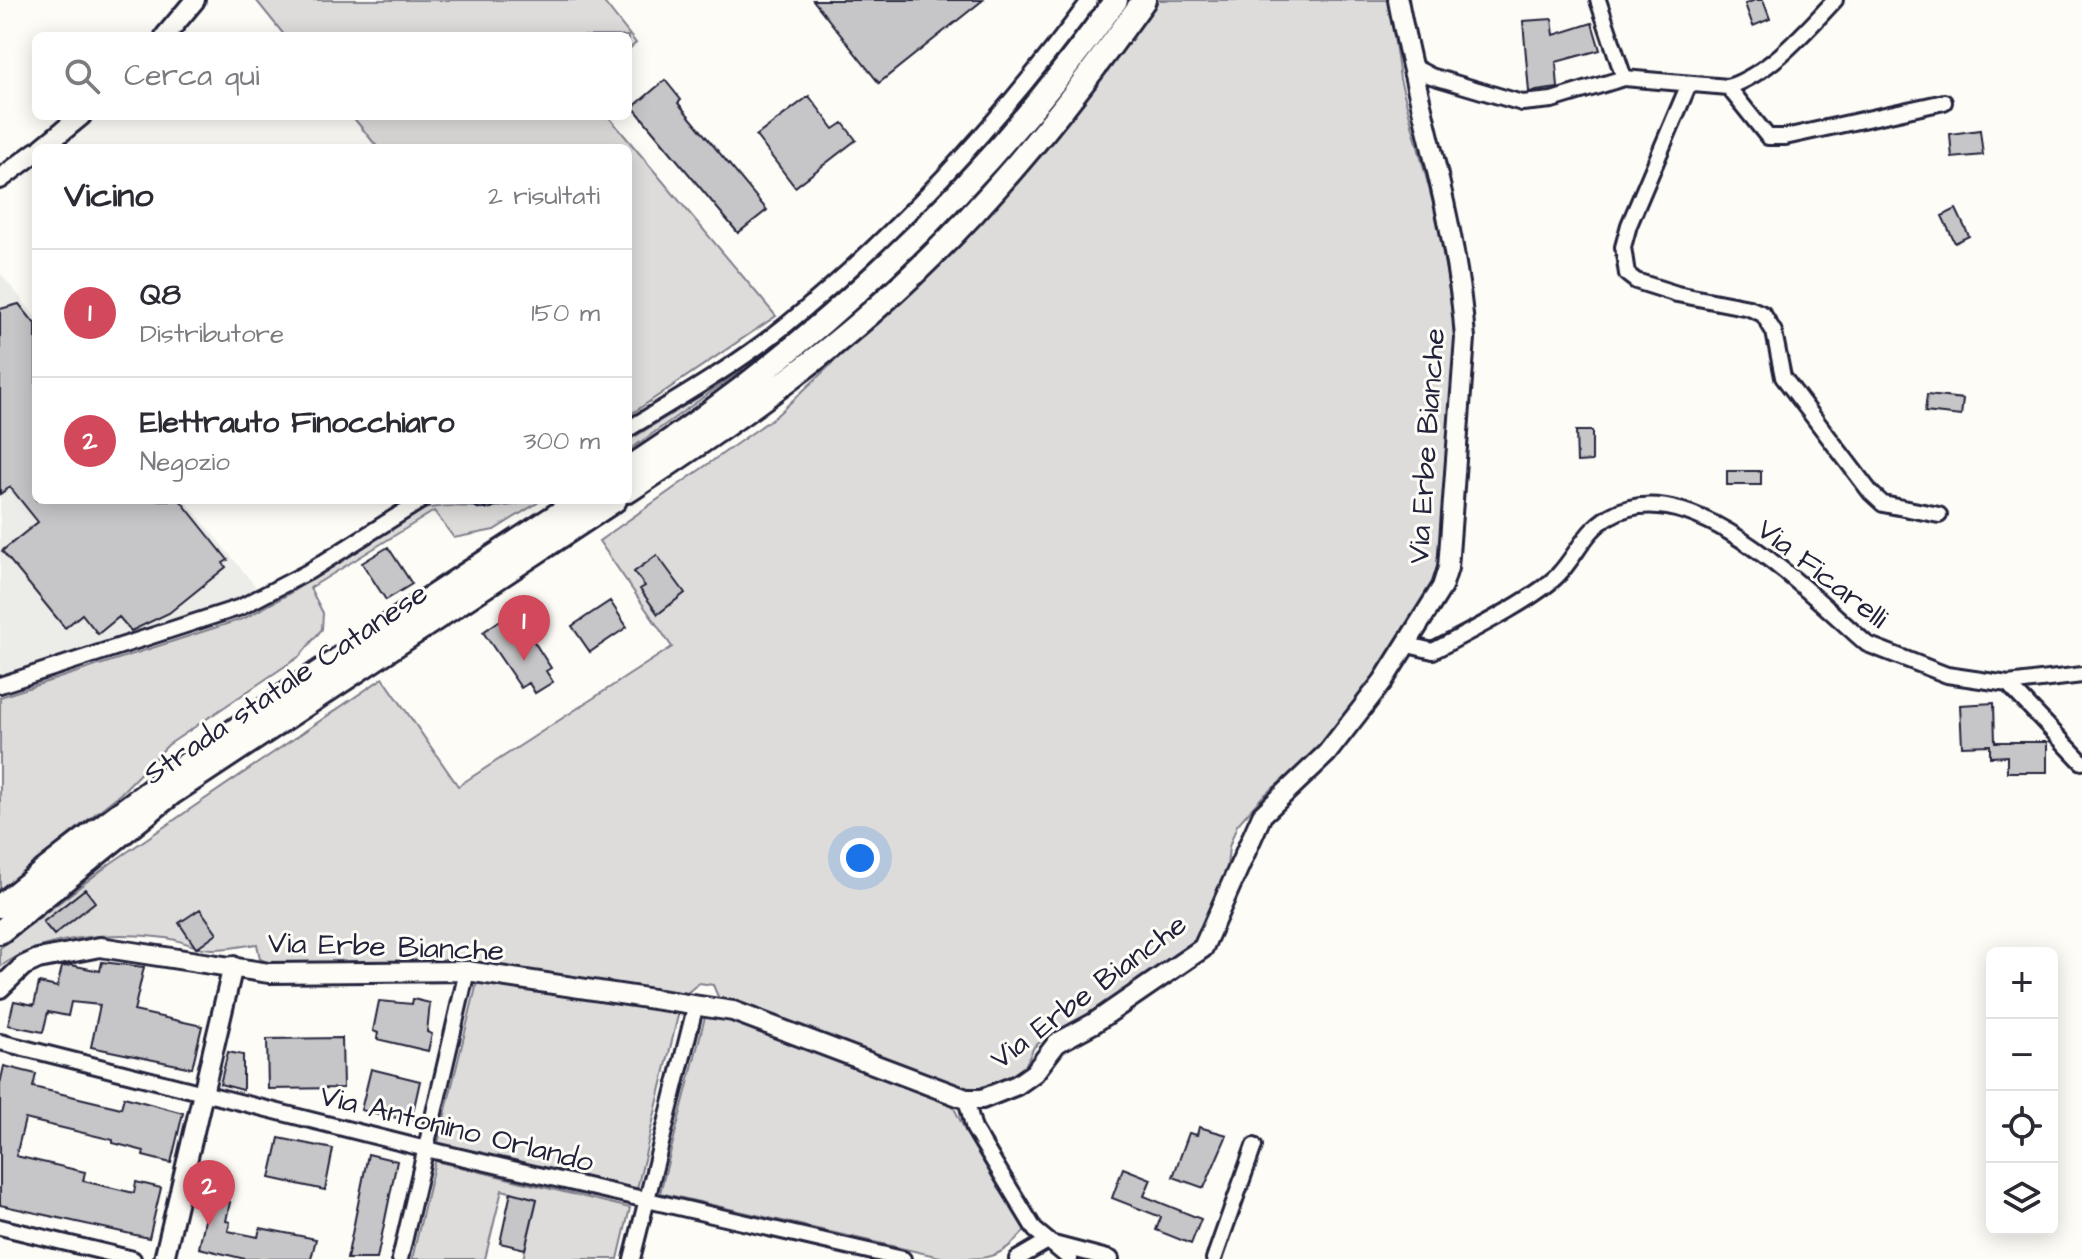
<!DOCTYPE html>
<html lang="it">
<meta charset="utf-8">
<style>
:root{--surface:#fff;--page:#f2f2f3;--text:#2b2b33;--muted:#7c7c81;--line:#e1e1e2;--accent:#d1495b}
body{margin:0;font-family:"Architects Daughter",sans-serif;background:var(--page);color:var(--text)}
.controls{position:absolute;right:24px;bottom:24px;display:grid;overflow:hidden;border-radius:12px;box-shadow:0 4px 20px #0003}
.controls button{width:72px;height:72px;display:grid;place-items:center;padding:0;border:0;border-bottom:2px solid var(--line);background:var(--surface);color:var(--text);font:40px sans-serif}
.you{position:absolute;left:860px;top:858px;width:28px;height:28px;margin:-20px;border:6px solid #fff;border-radius:50%;background:#1a73e8;box-shadow:0 0 0 12px #1a73e833}
.badge{display:grid;place-items:center;width:52px;height:52px;border-radius:50%;background:var(--accent);color:#fff;font-size:26px;font-weight:700}
.pin{position:absolute;translate:-50% -66px;filter:drop-shadow(0 2px 4px #0008)}
.pin::after{content:'';position:absolute;top:42px;width:28px;height:24px;background:inherit;clip-path:polygon(0 0,100% 0,50% 100%)}
.list{margin:0;padding:0;list-style:none}
h2{display:flex;justify-content:space-between;align-items:center;height:104px;margin:0;padding:0 32px;font-size:34px}
h2 small{font-size:26px;font-weight:400;color:var(--muted)}
.list li{display:grid;grid-template-columns:52px 1fr auto;gap:24px;align-items:center;box-sizing:border-box;height:128px;padding:0 32px;border-top:2px solid var(--line)}
.list b{display:block;font-size:30px;white-space:nowrap}
.list p{margin:0;font-size:26px;white-space:nowrap;color:var(--muted)}
.list em{font-size:26px;font-style:normal;color:var(--muted)}
.icon{flex:none;width:44px;height:44px;fill:none;stroke:currentColor;stroke-width:2;stroke-linecap:round;stroke-linejoin:round}
.map{position:relative;flex:none;width:2082px;height:1259px;overflow:hidden}
.search{position:absolute;background:var(--surface);box-shadow:0 4px 20px #0003;left:32px;top:32px;width:600px;height:88px;display:flex;align-items:center;gap:20px;box-sizing:border-box;padding:0 28px;border-radius:12px;color:var(--muted);font-size:30px}
.panel{position:absolute;background:var(--surface);box-shadow:0 4px 20px #0003;left:32px;top:144px;width:600px;height:360px;border-radius:12px}
.map>svg:first-child{display:block}
.built{fill:#ecece9}
.green{fill:#dddcdb;stroke:#807f8b;stroke-width:2}
.building{fill:#c6c6c8;stroke:#22223b;stroke-width:2}
.lines{fill:none;stroke-linecap:round;stroke-linejoin:round}
.street-casing{stroke:#22223b;stroke-width:20}
.secondary-casing{stroke:#22223b;stroke-width:24}
.primary-casing{stroke:#22223b;stroke-width:28}
.street{stroke:#fdfcf7;stroke-width:14}
.secondary{stroke:#fdfcf7;stroke-width:18}
.primary{stroke:#fdfcf7;stroke-width:22}
.labels{text-anchor:middle;stroke-width:6;stroke-linejoin:round;paint-order:stroke}
.street-label{font-size:30px;fill:#22223b;stroke:#fdfcf7}
</style>
<div class="map">
<svg width="2082" height="1259" viewBox="0 0 2082 1259">
<rect width="100%" height="100%" fill="#fdfcf7"/>
<filter id="ink" filterUnits="userSpaceOnUse"><feTurbulence type="fractalNoise" baseFrequency=".0125" numOctaves="2"/><feDisplacementMap in="SourceGraphic" scale="16" xChannelSelector="R" yChannelSelector="G"/><feConvolveMatrix kernelMatrix="1 2 1 2 8 2 1 2 1" color-interpolation-filters="sRGB"/></filter>
<g filter="url(#ink)">
<path class="built" d="M0,273L36,317V500H185L257,588L216,609L0,678Z"/>
<path class="green" d="M256,0H602L636,43L628,50V36H285Z
M1159,0H1389L1400,79L1438,222L1457,338L1439,572L1387,655L1377,676L1321,749L1262,797L1237,825L1229,847L1226,877L1195,941L1117,998L1045,1038L1034,1047L1022,1073L1004,1083L978,1090L958,1087L776,1016L719,999L713,985L699,983L687,993L453,961L274,965L260,959L257,944C242,946 228,949 214,949C196,950 183,940 166,938C114,931 43,935 0,967V948L111,863L383,678L458,786L672,647L599,541L776,416L929,273L1028,169Z
M352,116H608L776,316L628,416V148H378Z
M743,369L628,451V441Z
M529,500H542L494,530L454,538L434,511L310,588L323,613L322,629L300,656L168,745L120,794L0,890V697L245,618L287,595L415,512C452,498 492,516 529,500Z
M481,981L679,1011L637,1189L438,1143L477,983Z
M706,1013L748,1024L952,1104L971,1142L1025,1230C1001,1259 988,1259 949,1259L660,1193Z
M435,1161L630,1208L618,1259H523L537,1199L502,1190L485,1259H412Z"/>
<path class="building" d="M813,0H983L879,83Z
M1755,0H1763L1770,19L1753,26L1745,4Z
M1552,19L1554,35L1592,23L1600,50L1556,62L1558,88L1529,92L1523,21Z
M665,80L681,100L678,103L767,210L738,233L633,107Z
M809,96L834,129L843,123L856,140L795,187L756,136Z
M1980,130L1983,155L1952,158L1950,134Z
M1956,209L1969,236L1955,243L1942,216Z
M19,304L36,325V500H180L228,560L223,563L226,567L169,613L131,631L119,617L98,634L82,614L65,628L2,551L38,522L10,487L0,494V309Z
M1927,395L1963,399L1961,416L1925,412Z
M1576,431H1592V461L1577,462Z
M1727,471H1761V485H1727Z
M388,547L412,584L386,600L362,563Z
M657,555L685,593L658,614L640,589L645,586L634,572Z
M610,601L627,627L590,652L572,626Z
M514,611L551,668L546,671L553,682L535,693L529,683L521,688L483,632Z
M1994,703L1995,742H2047V772H2007V756L1990,757V745L1962,746L1960,705Z
M85,889L95,902L54,935L43,922Z
M200,909L217,933L196,948L179,923Z
M102,962L144,967L134,1011L202,1026L192,1068L91,1047L100,1005L71,1002L68,1016L48,1012L43,1032L8,1025L14,1001L34,1005L39,983L57,987L62,967L71,965L100,971Z
M413,999L430,1003L427,1032L432,1034L428,1051L377,1039L378,1033L373,1031L379,1001L412,1004Z
M342,1038L343,1088L268,1089L267,1039Z
M228,1052L243,1055V1090L220,1084Z
M4,1066L36,1074L33,1087L121,1108L124,1097L183,1113L171,1163L143,1156L144,1151L113,1143V1140L25,1119L16,1156L85,1172L83,1181L134,1193L136,1182L161,1188L149,1238L0,1205V1084Z
M371,1069L420,1081L411,1121L361,1110Z
M1199,1127L1227,1135L1204,1188L1173,1177L1189,1133L1197,1135Z
M279,1138L333,1149L325,1190L270,1178Z
M368,1154L397,1161L377,1259H347Z
M1123,1168L1151,1179L1144,1196L1201,1219L1191,1244L1156,1230L1161,1217L1112,1198Z
M511,1192L537,1199L525,1249L500,1243Z
M210,1197L230,1202L226,1221L230,1222L228,1231L258,1237L260,1228L316,1239L311,1259H245L199,1248Z"/>
<g class="lines">
<g class="street-casing">
<path id="street" d="M1598,0L1624,78
M1410,65L1431,76L1522,103L1552,100L1624,78L1728,87C1770,73 1805,32 1835,0
M1689,84L1629,225L1623,247L1627,274L1636,281L1677,294L1749,308L1763,314L1774,332L1783,377L1871,493L1883,504L1939,515
M1728,87L1768,137H1785L1944,102
M628,429C681,397 738,364 786,325C901,231 1002,119 1090,0
M481,500H488
M1408,645L1433,651C1465,634 1535,599 1558,575C1577,555 1585,530 1610,516C1691,468 1811,596 1867,644L1947,675L2008,684L2082,762
M2008,684L2082,675
M0,685L241,607L308,572L422,500
M0,1042L426,1149L903,1259
M966,1099L974,1129L1035,1230L1070,1259
M0,1227L133,1259
M400,1259L467,971
M632,1259L696,1004
M1017,1259L1046,1242L1111,1259
M1214,1259L1254,1146"/>
</g>
<g class="secondary-casing">
<path id="secondary" d="M165,36L195,0
M42,148L81,116
M0,179L36,152
M0,988L23,966L38,959L100,947L269,973L467,971L733,1011L966,1099H982L1017,1085L1034,1073L1057,1043L1094,1023L1203,948L1262,815L1327,753L1383,681L1442,587L1448,568L1465,338C1457,223 1419,113 1398,0
M164,1259L233,966"/>
</g>
<g class="primary-casing">
<path id="primary" d="M628,469C819,344 984,185 1116,0
M628,491C712,436 797,378 873,311C977,220 1064,112 1144,0
M0,906C184,757 382,629 580,500
M0,932L172,793L615,500"/>
</g>
<use href="#street" class="street"/>
<use href="#secondary" class="secondary"/>
<use href="#primary" class="primary"/>
</g>
</g>
<g class="labels">
<g class="street-label">
<text transform="translate(1426 446) rotate(-86)" y="10">Via Erbe Bianche</text>
<text transform="translate(1823 573) rotate(38)" y="10">Via Ficarelli</text>
<text transform="translate(285 683) rotate(-34)" y="10">Strada statale Catanese</text>
<text transform="translate(386 946) rotate(2)" y="10">Via Erbe Bianche</text>
<text transform="translate(1088 991) rotate(-37)" y="10">Via Erbe Bianche</text>
<text transform="translate(457 1128) rotate(14)" y="10">Via Antonino Orlando</text>
</g>
</g>
</svg>
<div class="controls">
<button>+</button>
<button>−</button>
<button><svg class="icon" aria-label="locate" viewBox="0 0 24 24"><circle cx="12" cy="12" r="6"/><path d="M12 2v4M12 18v4M2 12h4M18 12h4"/></svg></button>
<button><svg class="icon" aria-label="layers" viewBox="0 0 24 24"><path d="M12 4l9 5-9 5-9-5zM3 14l9 5 9-5"/></svg></button>
</div>
<div class="you"></div>
<div class="pin badge" style="left:524px;top:661px">1</div>
<div class="pin badge" style="left:209px;top:1226px">2</div>
<div class="search"><svg class="icon" aria-label="search" viewBox="0 0 24 24"><circle cx="10" cy="10" r="6"/><path d="M15 15l6 6"/></svg>Cerca qui</div>
<section class="panel">
<h2>Vicino<small>2 risultati</small></h2>
<ul class="list">
<li><span class="badge">1</span><div><b>Q8</b><p>Distributore</p></div><em>150 m</em></li>
<li><span class="badge">2</span><div><b>Elettrauto Finocchiaro</b><p>Negozio</p></div><em>300 m</em></li>
</ul>
</section>
</div>
